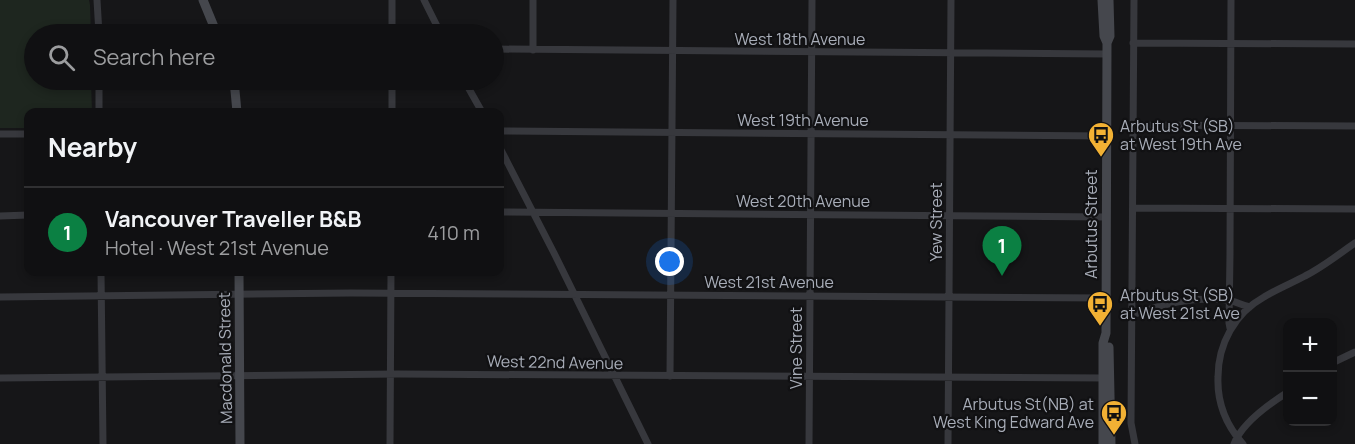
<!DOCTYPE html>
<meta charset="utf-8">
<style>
:root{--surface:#101012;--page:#1e1e20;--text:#f1f3f6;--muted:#9c9d9f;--line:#303032;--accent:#0b8043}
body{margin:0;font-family:Manrope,sans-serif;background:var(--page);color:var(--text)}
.controls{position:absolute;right:18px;bottom:18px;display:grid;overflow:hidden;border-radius:12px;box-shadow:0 3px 9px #0003}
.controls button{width:54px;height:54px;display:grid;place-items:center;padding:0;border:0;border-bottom:2px solid var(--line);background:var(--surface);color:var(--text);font:30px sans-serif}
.you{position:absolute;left:670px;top:262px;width:21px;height:21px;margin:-15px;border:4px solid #fff;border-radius:50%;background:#1a73e8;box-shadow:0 0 0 9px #1a73e833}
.badge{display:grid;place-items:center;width:39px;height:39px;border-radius:50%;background:var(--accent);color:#fff;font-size:20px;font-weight:700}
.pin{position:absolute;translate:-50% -50px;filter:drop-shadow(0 2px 3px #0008)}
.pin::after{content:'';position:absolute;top:32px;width:21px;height:18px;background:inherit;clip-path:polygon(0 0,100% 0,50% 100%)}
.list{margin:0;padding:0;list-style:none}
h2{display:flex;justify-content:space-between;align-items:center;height:78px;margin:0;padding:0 24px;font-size:26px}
h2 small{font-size:20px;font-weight:400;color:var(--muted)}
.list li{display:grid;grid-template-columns:39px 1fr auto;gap:18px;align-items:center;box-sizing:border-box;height:90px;padding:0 24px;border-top:2px solid var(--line)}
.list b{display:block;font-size:22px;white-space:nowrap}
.list p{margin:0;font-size:20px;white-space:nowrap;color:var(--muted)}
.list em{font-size:20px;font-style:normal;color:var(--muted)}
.icon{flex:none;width:33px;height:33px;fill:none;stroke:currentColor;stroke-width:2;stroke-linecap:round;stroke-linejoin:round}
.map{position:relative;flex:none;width:1355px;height:444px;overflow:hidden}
.search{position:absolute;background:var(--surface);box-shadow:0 3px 9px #0003;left:24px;top:24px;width:480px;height:66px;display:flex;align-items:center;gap:15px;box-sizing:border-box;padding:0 21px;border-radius:33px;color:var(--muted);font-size:22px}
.panel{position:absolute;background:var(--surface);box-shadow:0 3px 9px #0003;left:24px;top:108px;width:480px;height:168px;border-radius:12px}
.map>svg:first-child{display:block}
.green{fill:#1e261f}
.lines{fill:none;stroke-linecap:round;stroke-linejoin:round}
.street{stroke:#37383d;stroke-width:7}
.secondary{stroke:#45474d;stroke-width:9}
.labels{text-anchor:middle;stroke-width:4.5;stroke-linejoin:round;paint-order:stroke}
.street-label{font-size:16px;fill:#a8adb8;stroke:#111113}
.poi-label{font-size:16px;fill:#a8adb8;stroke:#111113;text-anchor:start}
</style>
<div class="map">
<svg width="1355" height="444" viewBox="0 0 1355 444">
<rect width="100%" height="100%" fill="#161618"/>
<path class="green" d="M0,0H89L90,5L91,34H34V80H91L92,112H28V128H0Z"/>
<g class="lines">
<path class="street" d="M97,0L99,34
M424,0L441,34
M1134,0L1131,423L1135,444
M392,34V0
M1133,43L1355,44
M494,49L1107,54
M533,50V0
M99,80V112
M464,80L482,112
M392,112V80
M1133,125L1355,126
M500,131L1106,136
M0,134H28
M500,148L554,253L648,444
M1133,208L1355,209
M500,212L1106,217
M0,216L28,215
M101,272L103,444
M0,297L351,293L1106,298
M1132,315C1163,304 1193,296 1227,300C1235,301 1241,305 1250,307
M1230,328L1229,323L1230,254L1231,0
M1332,363L1355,352
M670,376L673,0
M0,378L398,374L1107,378
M390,444L391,272
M809,444L812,0
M948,444L951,0
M1234,444C1242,423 1269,404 1288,392
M1243,444C1226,425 1217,402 1218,377C1218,344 1235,313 1264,297C1277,289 1292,283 1305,276C1323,267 1339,254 1355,243"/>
<path class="secondary" d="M203,0L217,34
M1102,0L1104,36L1107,43
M234,80L237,112
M239,272L240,444
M1109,347L1111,444
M1103,444V343L1106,333L1107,43L1110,36L1109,0"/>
</g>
<defs>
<g id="bus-pin" transform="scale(1.35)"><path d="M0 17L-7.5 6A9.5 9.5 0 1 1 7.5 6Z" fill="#f2b134" stroke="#111113"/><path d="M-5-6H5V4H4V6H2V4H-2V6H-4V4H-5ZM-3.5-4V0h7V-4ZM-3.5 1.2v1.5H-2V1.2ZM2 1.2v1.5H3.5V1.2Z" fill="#111"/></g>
</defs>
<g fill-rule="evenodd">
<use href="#bus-pin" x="1101" y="135"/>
<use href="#bus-pin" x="1100" y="304"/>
<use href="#bus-pin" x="1114" y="413"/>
</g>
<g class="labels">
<g class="street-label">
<text x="800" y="45">West 18th Avenue</text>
<text x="803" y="126">West 19th Avenue</text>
<text x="803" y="207">West 20th Avenue</text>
<text transform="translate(936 222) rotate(-90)" y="6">Yew Street</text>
<text transform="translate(1091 224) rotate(-90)" y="6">Arbutus Street</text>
<text x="769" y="288">West 21st Avenue</text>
<text transform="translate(796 348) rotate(-90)" y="6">Vine Street</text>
<text transform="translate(225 358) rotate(-91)" y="6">Macdonald Street</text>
<text transform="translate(555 362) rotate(1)" y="6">West 22nd Avenue</text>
</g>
<g class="poi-label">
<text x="1120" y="132">Arbutus St (SB)<tspan x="1120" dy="18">at West 19th Ave</tspan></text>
<text x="1120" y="301">Arbutus St (SB)<tspan x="1120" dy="18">at West 21st Ave</tspan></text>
<text x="1094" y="410" text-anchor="end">Arbutus St(NB) at<tspan x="1094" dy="18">West King Edward Ave</tspan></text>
</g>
</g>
</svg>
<div class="controls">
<button>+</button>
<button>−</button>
</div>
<div class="you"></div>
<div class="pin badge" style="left:1002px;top:276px">1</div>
<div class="search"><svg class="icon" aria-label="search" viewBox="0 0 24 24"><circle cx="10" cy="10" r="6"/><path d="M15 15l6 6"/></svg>Search here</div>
<section class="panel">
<h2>Nearby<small></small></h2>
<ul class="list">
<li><span class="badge">1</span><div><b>Vancouver Traveller B&amp;B</b><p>Hotel · West 21st Avenue</p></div><em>410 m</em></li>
</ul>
</section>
</div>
